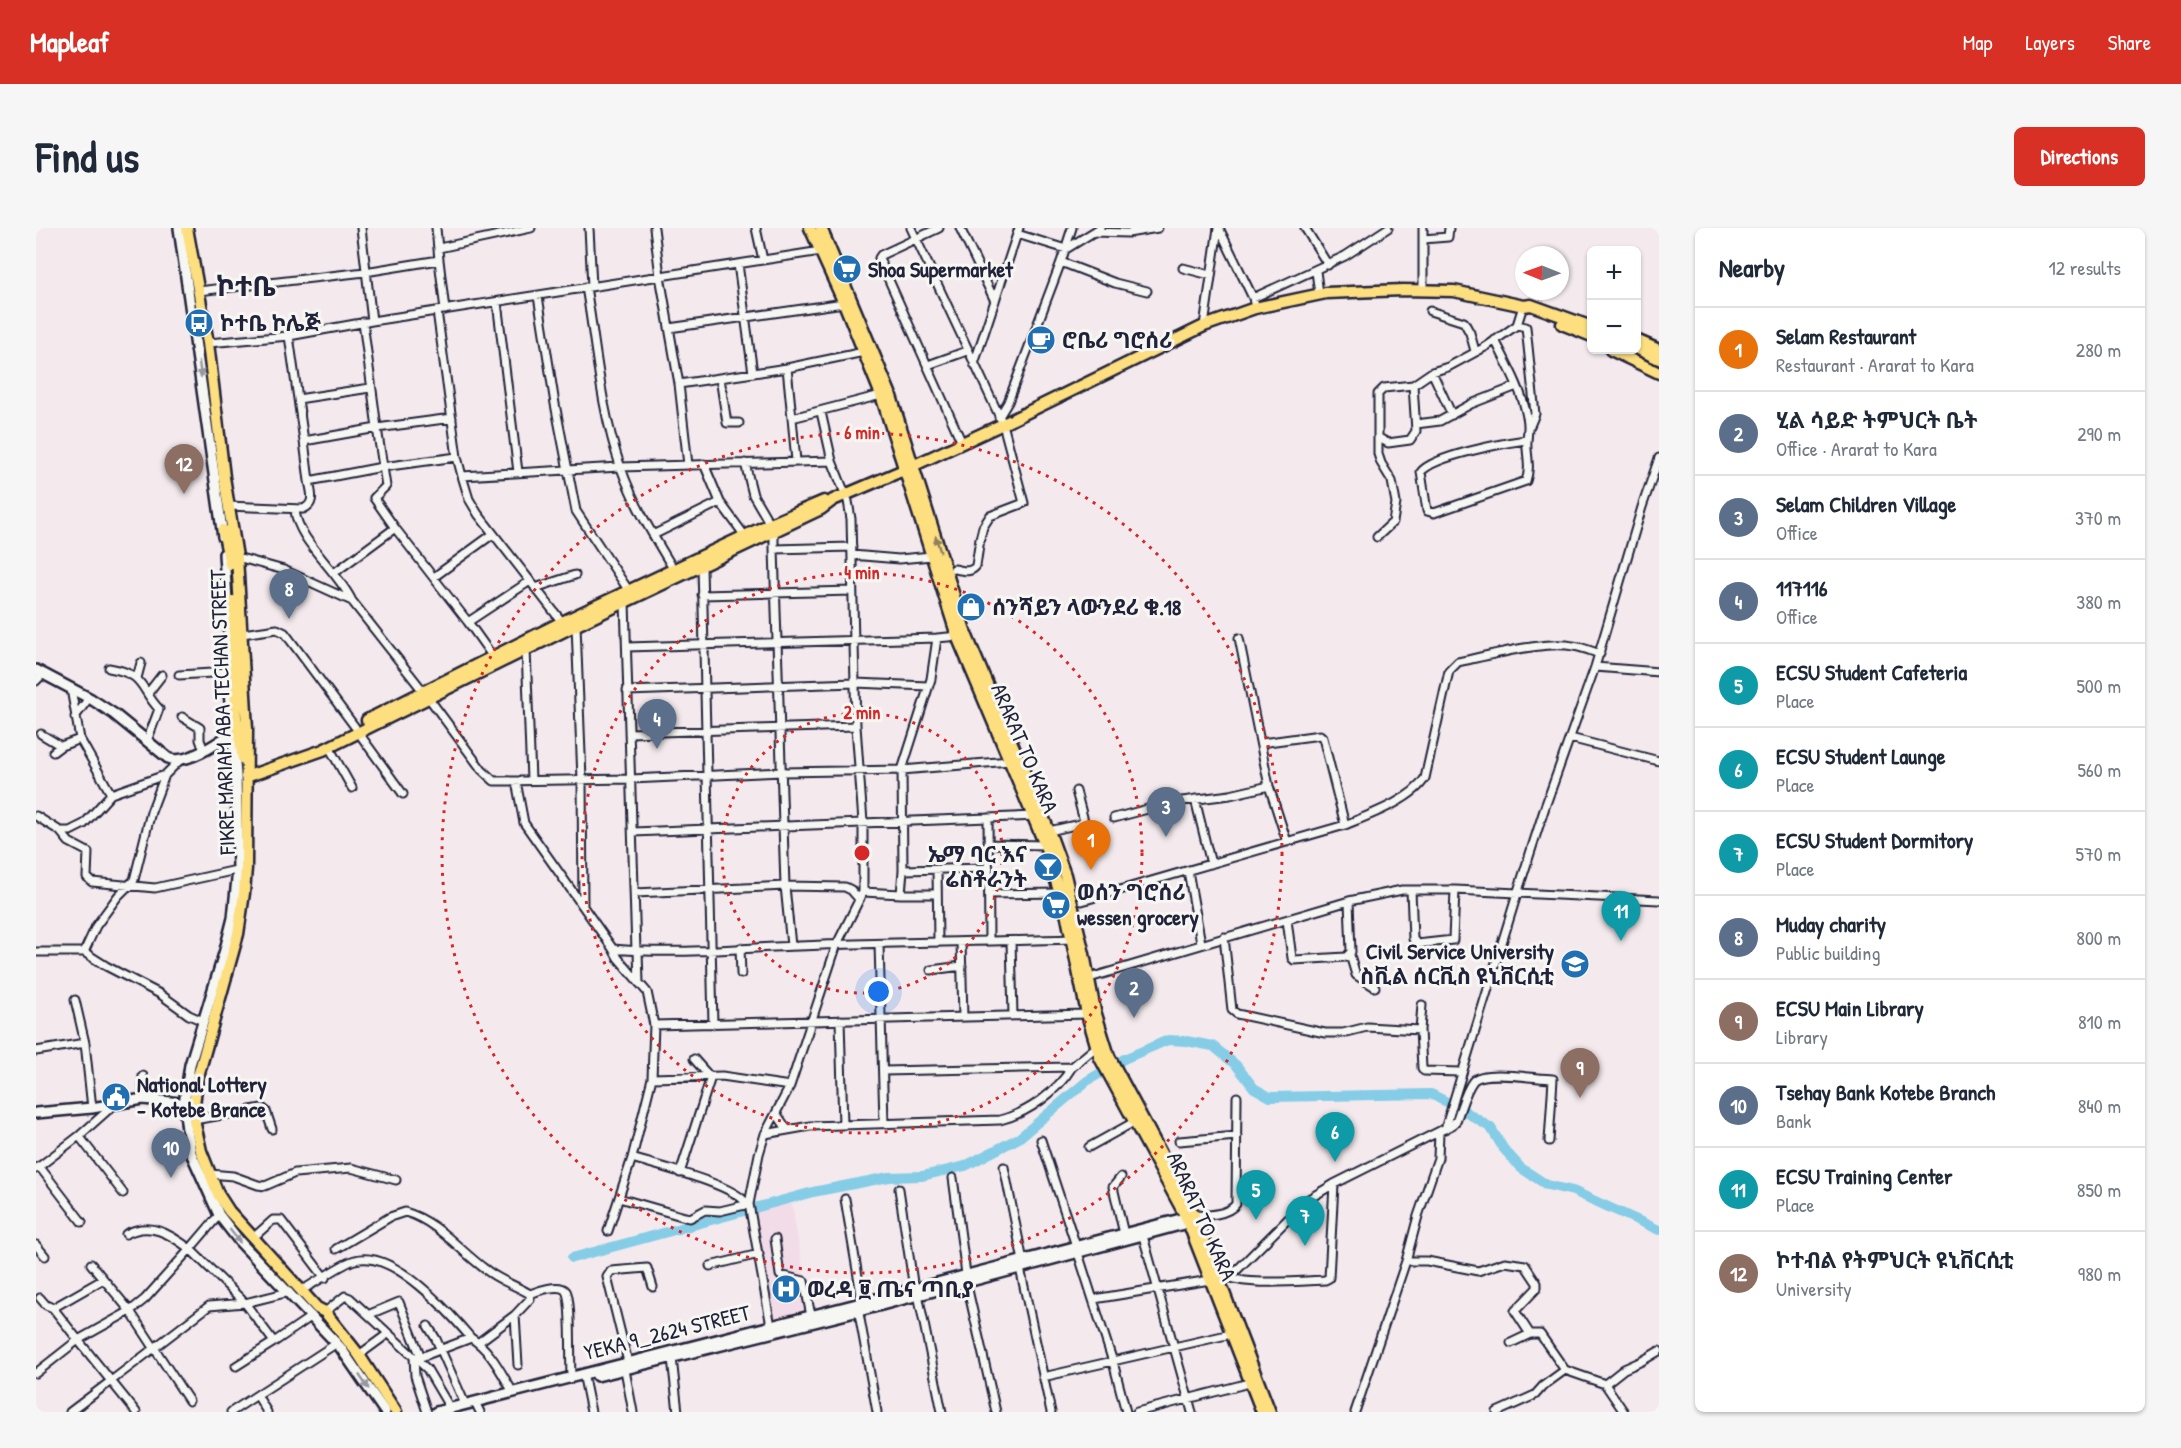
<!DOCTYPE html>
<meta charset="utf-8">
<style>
:root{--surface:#fff;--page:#f6f6f7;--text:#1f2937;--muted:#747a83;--line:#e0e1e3;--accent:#d93025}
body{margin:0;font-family:"Patrick Hand","Noto Sans Ethiopic",sans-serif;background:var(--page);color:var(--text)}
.controls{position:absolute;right:18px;top:18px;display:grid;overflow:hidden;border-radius:9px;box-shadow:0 2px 4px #0004}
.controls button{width:54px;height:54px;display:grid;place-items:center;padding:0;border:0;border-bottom:2px solid var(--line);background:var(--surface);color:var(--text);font:30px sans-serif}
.compass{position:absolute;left:1479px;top:18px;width:54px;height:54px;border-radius:50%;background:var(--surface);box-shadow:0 2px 4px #0004;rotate:271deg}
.you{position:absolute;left:843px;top:764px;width:21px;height:21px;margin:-15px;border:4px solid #fff;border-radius:50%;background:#1a73e8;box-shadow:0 0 0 9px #1a73e833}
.badge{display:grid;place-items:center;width:39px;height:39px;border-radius:50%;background:var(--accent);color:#fff;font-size:20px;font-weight:700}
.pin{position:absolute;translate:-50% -50px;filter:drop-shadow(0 2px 3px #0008)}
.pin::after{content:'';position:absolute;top:32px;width:21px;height:18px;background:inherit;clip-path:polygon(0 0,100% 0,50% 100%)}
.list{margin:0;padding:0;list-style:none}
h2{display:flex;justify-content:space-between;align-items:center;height:78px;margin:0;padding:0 24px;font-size:26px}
h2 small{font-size:20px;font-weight:400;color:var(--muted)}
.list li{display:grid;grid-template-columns:39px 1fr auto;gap:18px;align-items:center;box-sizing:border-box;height:84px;padding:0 24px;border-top:2px solid var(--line)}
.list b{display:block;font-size:22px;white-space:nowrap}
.list p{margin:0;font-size:20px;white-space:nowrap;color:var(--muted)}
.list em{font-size:20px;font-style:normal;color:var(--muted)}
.map{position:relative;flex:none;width:1623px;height:1184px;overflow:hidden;border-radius:9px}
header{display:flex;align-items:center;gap:36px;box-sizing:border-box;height:84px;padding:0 30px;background:var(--accent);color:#fff}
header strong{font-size:28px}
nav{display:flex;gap:33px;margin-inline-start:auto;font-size:21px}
.intro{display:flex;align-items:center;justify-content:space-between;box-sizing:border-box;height:144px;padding:0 36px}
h1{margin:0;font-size:42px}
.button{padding:15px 27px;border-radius:9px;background:var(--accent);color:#fff;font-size:21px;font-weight:700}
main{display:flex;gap:36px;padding:0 36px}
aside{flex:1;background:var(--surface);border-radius:9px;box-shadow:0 2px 4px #0004}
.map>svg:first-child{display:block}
.built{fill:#f2dce8}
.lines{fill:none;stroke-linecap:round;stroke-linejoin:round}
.river{stroke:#85cce6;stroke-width:10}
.street-casing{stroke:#22223b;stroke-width:11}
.secondary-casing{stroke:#22223b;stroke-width:14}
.primary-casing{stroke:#22223b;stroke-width:15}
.street{stroke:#f6f6f2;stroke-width:7}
.secondary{stroke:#f6f6f2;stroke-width:9}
.primary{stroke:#fddf80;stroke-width:10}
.oneway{fill:#9797a0}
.oneway2{fill:#90805e}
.ring{fill:none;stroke:#d62828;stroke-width:3;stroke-dasharray:3 6}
.labels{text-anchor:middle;stroke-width:6;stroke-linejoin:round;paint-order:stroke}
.poi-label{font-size:22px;font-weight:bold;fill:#22223b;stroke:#f6f6f2;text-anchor:start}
.street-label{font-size:22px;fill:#22223b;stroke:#f6f6f2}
.district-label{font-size:28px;font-weight:bold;fill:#22223b;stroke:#f6f6f2}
.centre{fill:#d62828;stroke:#f6f6f2;stroke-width:3}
.ring-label{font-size:18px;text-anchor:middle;font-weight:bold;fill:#d62828;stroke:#f6f6f2;stroke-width:6;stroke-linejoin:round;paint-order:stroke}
</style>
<header>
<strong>Mapleaf</strong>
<nav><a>Map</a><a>Layers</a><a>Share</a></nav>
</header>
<div class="intro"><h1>Find us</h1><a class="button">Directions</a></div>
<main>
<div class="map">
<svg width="1623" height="1184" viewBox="0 0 1623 1184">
<rect width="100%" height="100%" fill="#f4eaed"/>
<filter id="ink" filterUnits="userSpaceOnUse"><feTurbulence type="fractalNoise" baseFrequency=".0167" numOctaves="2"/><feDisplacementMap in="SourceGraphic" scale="12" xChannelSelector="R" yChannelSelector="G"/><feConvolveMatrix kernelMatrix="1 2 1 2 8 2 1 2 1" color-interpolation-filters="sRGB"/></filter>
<g filter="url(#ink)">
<path class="built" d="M755,970L775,1088L735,1098L714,981Z"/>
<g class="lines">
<path class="river" d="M536,1030L777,964L853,949L886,948L929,938L983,910L1051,853L1088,831L1132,812L1150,813L1177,818L1200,837L1218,860L1234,869L1395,866L1427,882L1455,900L1467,920L1485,940L1511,957L1537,963L1623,1002"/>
<g class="street-casing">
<path id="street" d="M325,0L336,93
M553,0L556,58
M618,0L624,48L643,156L652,237
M720,0L727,32
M875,0L967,196L988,275L954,288L947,299L944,311L940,338C934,346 926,342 918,341
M903,0L845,27L843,30L926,215
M924,0L959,73
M1183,0L1217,70
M1269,0L1292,37
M1387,0V62
M1058,4L1092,5L1122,0
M981,6L1030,21L1064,0
M1387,11L1412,9L1413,0
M403,20L495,0
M403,32L409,82
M1025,34L1079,55L1111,63
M702,36L717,145
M1147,40L1174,47
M1280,43L1283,66
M550,59C560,118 565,184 585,240C598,277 618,309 638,342
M162,63L329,44L403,32L400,0
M502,68L519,176L540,283L593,363
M461,74L482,244
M1487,78L1481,97L1490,99L1499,186L1494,198
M1219,80L1217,70L1309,28L1352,0
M401,83L421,229L426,248L584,239L796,233
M1394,83L1428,94L1434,105L1439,123
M327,94L341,200L416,190
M1168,98L1182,0
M633,100L808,75
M253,108L268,213
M1459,112C1471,136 1486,162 1491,189C1494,200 1490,210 1491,221C1492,233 1494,242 1490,253L1398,285L1391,283L1385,244C1397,228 1468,215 1490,212
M172,115L253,108L336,93L785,23
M938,136L983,0
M892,137L931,123
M751,140L756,190L845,167
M1396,144L1416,187
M684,150L691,195H703
M643,156L751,140L828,124
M262,171L334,160
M963,189L972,174L1025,34L1036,0
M756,190L760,233
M1380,196L1404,193L1435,176L1481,158
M1343,210L1352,215L1374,212L1380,203L1377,157
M709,235L717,267L734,296
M668,236L684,274
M426,248L433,271L442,286L526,394
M273,253L268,213L341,200L350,258L338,270L359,300
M192,278L267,281C280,276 275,264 273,253L346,239L421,229
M259,282C261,312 303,344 316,373
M738,303V321
M617,307L684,274L709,308
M1341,309L1357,294L1360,275L1356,253L1345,235L1342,226V166L1348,160L1377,157L1396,144L1412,139L1451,118L1481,97
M816,327L863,331L896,328
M201,329L248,342L316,373L387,463
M666,338L677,796
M298,345L359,300L432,394L457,429
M398,349L457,306
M499,360L539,347
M666,367L816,363
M589,374L600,723
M432,394L494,353
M540,397L546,552L547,678
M206,406L241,401L249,405L319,499
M1203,410L1233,558L1251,614
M591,419L901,410
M490,421L495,552
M1559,439L1623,444
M73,440C110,446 103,460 123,481L111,513
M143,447L192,444
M101,450L105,435
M0,453L7,446
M35,461L44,511L75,566
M591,463L819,455L892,458
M112,465L126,447
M392,469L446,542L458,553L595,551L746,544L866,542L974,533
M39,489L50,474
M146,489L164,500V512L168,522
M322,504L367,566
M593,505L820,498
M5,506L25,518
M1534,510L1623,533
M1225,515L1284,507L1287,510L1309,597
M293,519L316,560
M17,524L25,518L44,511
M480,553L488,595L577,721L582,730L611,764L618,797L616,850L596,930L572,1003
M1159,571L1175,636
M0,588L24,603H34L48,596L75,566L129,547
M952,590L1000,588
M1078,590L1138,574L1194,567L1233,558
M24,603L33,614L52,624L51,649L56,654L119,660L205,641
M1013,603L1044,596L1048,593L1040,563
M597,604L952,590L953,713
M953,616L1009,617
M901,641L902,713
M867,642L953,640
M1152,643L1165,715
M1375,662L1377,711L1381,716L1417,712L1419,662
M827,664L865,666L867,642L866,542L895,451L901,410L923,408
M599,665L749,658L809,659L815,662L822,670
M865,666H900
M953,666L1024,665
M1046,673L1309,597C1333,587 1376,572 1389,550L1413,443L1422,434C1450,428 1510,412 1537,418C1546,419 1555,423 1564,426
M1251,692L1256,730L1258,732L1310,729L1315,724L1313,673
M1188,709L1196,782L1201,786L1289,805H1307L1331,799L1384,802L1386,840L1388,843L1425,844
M975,713L977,788
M925,714L927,789
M843,716L848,895
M755,718L749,658L738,321L816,319
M704,720L705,746
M577,721C639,727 701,720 763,718C854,714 945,714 1036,711
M602,723L603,755
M0,724H48L70,738L124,766L153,787L167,793
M48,724L60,698L82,668L98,652L115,584L129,547L143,533
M1314,727L1320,747L1339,759
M895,742L926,738
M1050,751L1313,673L1366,662H1419L1623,672
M39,772L49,815
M804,792L807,897
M618,797L1051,786
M1384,802L1386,777
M0,823L49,815L56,880
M847,843L1036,839L1060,819
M616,850L686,848L754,858
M107,871V848
M740,885L751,901
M158,892L226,880L230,883L236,901
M1409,901L1481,666L1509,579L1559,439L1606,279L1623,230
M729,906L774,898L964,892C992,885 1021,864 1036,839
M43,908L79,876
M1005,912L1040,1018
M1143,913L1201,908
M1053,919L1098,894
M596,930C621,938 697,956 710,975
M3,938L46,994
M968,939L987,1033
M0,941L43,908L87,965
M644,945L674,852L673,848L658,831
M174,946L197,948L222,957L229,958L259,945L315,940L360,952
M1085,949L1077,959L1088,1006
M917,950L930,1046
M863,961L878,1061
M583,970L649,989L654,990L669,982L684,983L713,976
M809,971L827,1078
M183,987L154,1021L209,1075L238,1114L276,1088
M1158,987C1170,988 1192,987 1200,976L1201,869
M90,1006C114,993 134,1006 154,1021L109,1071L94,1083L153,1173
M1107,1008L1156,1184
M218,1009L237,992H245L289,1050
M739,1011L744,1047L768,1053L775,1088
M0,1017L9,1028
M300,1021L354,989L369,984C401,993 423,1022 449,1041C462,1052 479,1057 494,1066
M1042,1025L1077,1134L1090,1184
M1370,1033H1391L1442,1043L1469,1034L1489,1037L1501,1055V1060L1479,1083L1494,1106
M674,1038L723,1026
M984,1040L1015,1184
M1194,1049C1209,1058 1268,1053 1289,1052L1293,1050L1298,956
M930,1053L960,1184
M1185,1054L1194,1049L1271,972L1298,956L1416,897L1420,893C1425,881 1429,863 1437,853C1448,841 1501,851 1517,851L1513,913
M266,1062C280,1055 306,1035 319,1032C357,1021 413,1084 435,1110C455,1122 465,1145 477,1164
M882,1066L906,1184
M1058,1071L1174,1052
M17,1080L66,1052
M822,1080L841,1184
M289,1084L309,1068L314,1070L391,1141L414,1180
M334,1086L363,1074L385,1129
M479,1087L482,1137
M392,1098L400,1111L429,1176
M735,1098L713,976L723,926L729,906L754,858L801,716L827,664V594L820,498L815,291L812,273L796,233L785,184
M443,1114L479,1087L494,1071V1066C501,1063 524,1055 530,1063C536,1072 534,1134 535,1148
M1475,1115L1494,1106H1504L1529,1142
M323,1127L353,1105
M378,1129L379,1148L391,1184
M636,1130L642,1184
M383,1132L385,1129L435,1110
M592,1134L571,1049L575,1043L611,1040L617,1059
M200,1138L238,1114
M589,1142L597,1184
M0,1145L42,1112L17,1080L10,1077L4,1070
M1007,1149L1195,1106
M548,1150L555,1184
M1569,1156L1588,1184
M221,1167L301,1115
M441,1178L444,1184
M34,1184L75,1153L42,1112L94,1083L55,1036
M100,1184L75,1153L173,1078L209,1075L253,1064
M195,1184L221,1167L231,1184
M1101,1184L1217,1154
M1319,1184L1370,1033L1382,988L1402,930L1403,904
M1461,1184L1499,1167L1507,1158L1529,1142L1569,1156L1588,1141L1606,1133L1623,1123"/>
</g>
<g class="secondary-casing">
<path id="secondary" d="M143,0L187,309
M188,326L193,403L192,451L200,547L202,641L197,690L189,722L154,837L148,876L151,902L155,925L183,987L204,1014L304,1119L349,1184
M0,442L55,471L78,486L132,530C149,538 182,515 196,505
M0,885L56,880L107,871L153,876
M561,1148L823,1083L1155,994
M400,1184L821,1076L1156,988"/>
</g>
<g class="primary-casing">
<path id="primary" d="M151,0L172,115L188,249L201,329L211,501L210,640L208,665L202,706L161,852L158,877V892L165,923L182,966L193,983L281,1080L289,1084L323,1127L360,1184
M774,0L808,75L845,167L921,408L1009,617L1031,689L1051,786L1064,830L1150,989L1226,1184
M785,0L854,165L930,406L1013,603L1029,647L1048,726L1059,783L1073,828L1158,987L1234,1184
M1526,96L1556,108
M1600,112L1623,122
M1600,120L1623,131
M1575,122L1623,145
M187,302L194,336
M197,373L200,490L207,531
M331,492L526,394L734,296L788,273
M210,549L287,522L530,402L785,281L797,272L870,241L967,196L1168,98L1219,80L1290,65L1367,62L1418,63L1488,78L1495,77L1556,99"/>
</g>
<use href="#street" class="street"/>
<use href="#secondary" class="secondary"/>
<use href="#primary" class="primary"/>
</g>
<defs><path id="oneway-solid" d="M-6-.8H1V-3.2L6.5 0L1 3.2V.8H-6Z" transform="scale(1.5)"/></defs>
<g class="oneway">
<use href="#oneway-solid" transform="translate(164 141) rotate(82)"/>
<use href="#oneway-solid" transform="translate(199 1008) rotate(52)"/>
<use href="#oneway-solid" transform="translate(328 1154) rotate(56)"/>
</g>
<use class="oneway2" href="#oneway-solid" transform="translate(902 316) rotate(-107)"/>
</g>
<g class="ring">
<circle cx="826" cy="625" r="140"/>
<circle cx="826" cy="625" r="280"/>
<circle cx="826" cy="625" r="420"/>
</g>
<defs>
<g id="supermarket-disc" transform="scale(1.5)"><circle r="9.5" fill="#1f6fb2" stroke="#f6f6f2"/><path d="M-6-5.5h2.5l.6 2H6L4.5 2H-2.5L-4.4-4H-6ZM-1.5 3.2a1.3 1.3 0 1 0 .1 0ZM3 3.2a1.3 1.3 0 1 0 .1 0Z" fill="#fff"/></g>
<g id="bus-disc" transform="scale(1.5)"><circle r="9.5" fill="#1f6fb2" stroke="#f6f6f2"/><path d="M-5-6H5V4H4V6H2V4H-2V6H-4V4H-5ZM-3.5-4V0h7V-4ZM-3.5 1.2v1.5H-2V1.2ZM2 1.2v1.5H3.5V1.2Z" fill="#fff"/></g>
<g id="cafe-disc" transform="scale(1.5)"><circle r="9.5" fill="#1f6fb2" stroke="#f6f6f2"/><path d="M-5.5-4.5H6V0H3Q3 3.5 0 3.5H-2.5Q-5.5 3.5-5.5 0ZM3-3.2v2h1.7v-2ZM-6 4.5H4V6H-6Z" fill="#fff"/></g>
<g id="shop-disc" transform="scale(1.5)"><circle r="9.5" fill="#1f6fb2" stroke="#f6f6f2"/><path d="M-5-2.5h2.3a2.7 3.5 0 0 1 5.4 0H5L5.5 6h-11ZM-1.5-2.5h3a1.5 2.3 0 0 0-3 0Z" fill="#fff"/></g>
<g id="bar-disc" transform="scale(1.5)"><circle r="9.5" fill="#1f6fb2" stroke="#f6f6f2"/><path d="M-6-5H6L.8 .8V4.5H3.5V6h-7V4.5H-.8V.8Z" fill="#fff"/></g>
<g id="school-disc" transform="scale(1.5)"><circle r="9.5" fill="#1f6fb2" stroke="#f6f6f2"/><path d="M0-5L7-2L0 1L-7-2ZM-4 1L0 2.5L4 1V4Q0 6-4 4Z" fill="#fff"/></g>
<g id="civic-disc" transform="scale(1.5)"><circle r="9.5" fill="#1f6fb2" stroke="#f6f6f2"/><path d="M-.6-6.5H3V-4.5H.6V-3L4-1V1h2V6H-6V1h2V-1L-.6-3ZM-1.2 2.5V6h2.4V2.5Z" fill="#fff"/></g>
<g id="hospital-disc" transform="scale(1.5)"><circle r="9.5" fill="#1f6fb2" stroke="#f6f6f2"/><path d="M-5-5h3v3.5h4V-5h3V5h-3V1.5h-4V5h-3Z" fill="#fff"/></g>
</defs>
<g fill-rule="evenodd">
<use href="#supermarket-disc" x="811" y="41"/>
<use href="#bus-disc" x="163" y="95"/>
<use href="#cafe-disc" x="1005" y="112"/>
<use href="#shop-disc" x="935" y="379"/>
<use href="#bar-disc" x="1012" y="639"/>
<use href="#supermarket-disc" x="1020" y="677"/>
<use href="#school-disc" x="1539" y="736"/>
<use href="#civic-disc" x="80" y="869"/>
<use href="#hospital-disc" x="750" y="1061"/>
</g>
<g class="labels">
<g class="poi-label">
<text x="832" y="49">Shoa Supermarket</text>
<text x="184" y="103">ኮተቤ ኮሌጅ</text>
<text x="1026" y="120">ሮቤሪ ግሮሰሪ</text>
<text x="956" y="387">ሰንሻይን ላውንደሪ ቁ.18</text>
<text x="991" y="634" text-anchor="end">ኤማ ባር እና<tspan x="991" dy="25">ሬስቶራንት</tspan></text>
<text x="1041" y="672">ወሰን ግሮሰሪ<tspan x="1041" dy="25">wessen grocery</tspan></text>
<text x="1518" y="731" text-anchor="end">Civil Service University<tspan x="1518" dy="25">ስቪል ሰርቪስ ዩኒቨርሲቲ</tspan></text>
<text x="101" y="864">National Lottery<tspan x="101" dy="25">- Kotebe Brance</tspan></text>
<text x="771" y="1069">ወረዳ ፱ ጤና ጣቢያ</text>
</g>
<g class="street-label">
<text transform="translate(186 484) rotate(-92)" y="8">FIKRE MARIAM ABA TECHAN STREET</text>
<text transform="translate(989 520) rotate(67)" y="8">ARARAT TO KARA</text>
<text transform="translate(1166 988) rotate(66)" y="8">ARARAT TO KARA</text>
<text transform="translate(631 1104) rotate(-14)" y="8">YEKA 9_2624 STREET</text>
</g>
<g class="district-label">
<text x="210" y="68">ኮተቤ</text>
</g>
</g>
<circle cx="826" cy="625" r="9" class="centre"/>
<g class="ring-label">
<text x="826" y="211">6 min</text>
<text x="826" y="351">4 min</text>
<text x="826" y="491">2 min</text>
</g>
</svg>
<div class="controls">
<button>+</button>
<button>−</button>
</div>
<svg class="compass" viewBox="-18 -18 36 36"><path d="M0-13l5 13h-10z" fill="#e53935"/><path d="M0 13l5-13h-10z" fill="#747a83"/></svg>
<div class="you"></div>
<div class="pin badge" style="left:1055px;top:642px;background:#e8710a">1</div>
<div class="pin badge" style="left:1098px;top:790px;background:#5c6f8a">2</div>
<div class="pin badge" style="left:1130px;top:609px;background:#5c6f8a">3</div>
<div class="pin badge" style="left:621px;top:521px;background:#5c6f8a">4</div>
<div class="pin badge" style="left:1220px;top:992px;background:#0f9aa8">5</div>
<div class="pin badge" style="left:1299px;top:934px;background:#0f9aa8">6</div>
<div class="pin badge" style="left:1269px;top:1018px;background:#0f9aa8">7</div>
<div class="pin badge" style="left:253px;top:391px;background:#5c6f8a">8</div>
<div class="pin badge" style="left:1544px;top:870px;background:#8d6e63">9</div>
<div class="pin badge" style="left:135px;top:950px;background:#5c6f8a">10</div>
<div class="pin badge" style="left:1585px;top:713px;background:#0f9aa8">11</div>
<div class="pin badge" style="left:148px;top:266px;background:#8d6e63">12</div>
</div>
<aside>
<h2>Nearby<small>12 results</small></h2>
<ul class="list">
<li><span class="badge" style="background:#e8710a">1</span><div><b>Selam Restaurant</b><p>Restaurant · Ararat to Kara</p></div><em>280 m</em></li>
<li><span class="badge" style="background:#5c6f8a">2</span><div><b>ሂል ሳይድ ትምህርት ቤት</b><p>Office · Ararat to Kara</p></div><em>290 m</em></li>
<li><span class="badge" style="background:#5c6f8a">3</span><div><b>Selam Children Village</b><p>Office</p></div><em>370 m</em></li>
<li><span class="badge" style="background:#5c6f8a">4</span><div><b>117116</b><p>Office</p></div><em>380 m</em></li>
<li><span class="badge" style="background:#0f9aa8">5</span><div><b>ECSU Student Cafeteria</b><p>Place</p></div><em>500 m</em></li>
<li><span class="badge" style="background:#0f9aa8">6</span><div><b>ECSU Student Launge</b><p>Place</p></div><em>560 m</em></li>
<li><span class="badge" style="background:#0f9aa8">7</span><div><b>ECSU Student Dormitory</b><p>Place</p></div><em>570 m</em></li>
<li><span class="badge" style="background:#5c6f8a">8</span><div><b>Muday charity</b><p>Public building</p></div><em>800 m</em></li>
<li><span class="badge" style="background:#8d6e63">9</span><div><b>ECSU Main Library</b><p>Library</p></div><em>810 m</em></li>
<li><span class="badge" style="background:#5c6f8a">10</span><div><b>Tsehay Bank Kotebe Branch</b><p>Bank</p></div><em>840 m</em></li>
<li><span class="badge" style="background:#0f9aa8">11</span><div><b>ECSU Training Center</b><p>Place</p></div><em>850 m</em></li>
<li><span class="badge" style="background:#8d6e63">12</span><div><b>ኮተብል የትምህርት ዩኒቨርሲቲ</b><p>University</p></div><em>980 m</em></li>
</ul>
</aside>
</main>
